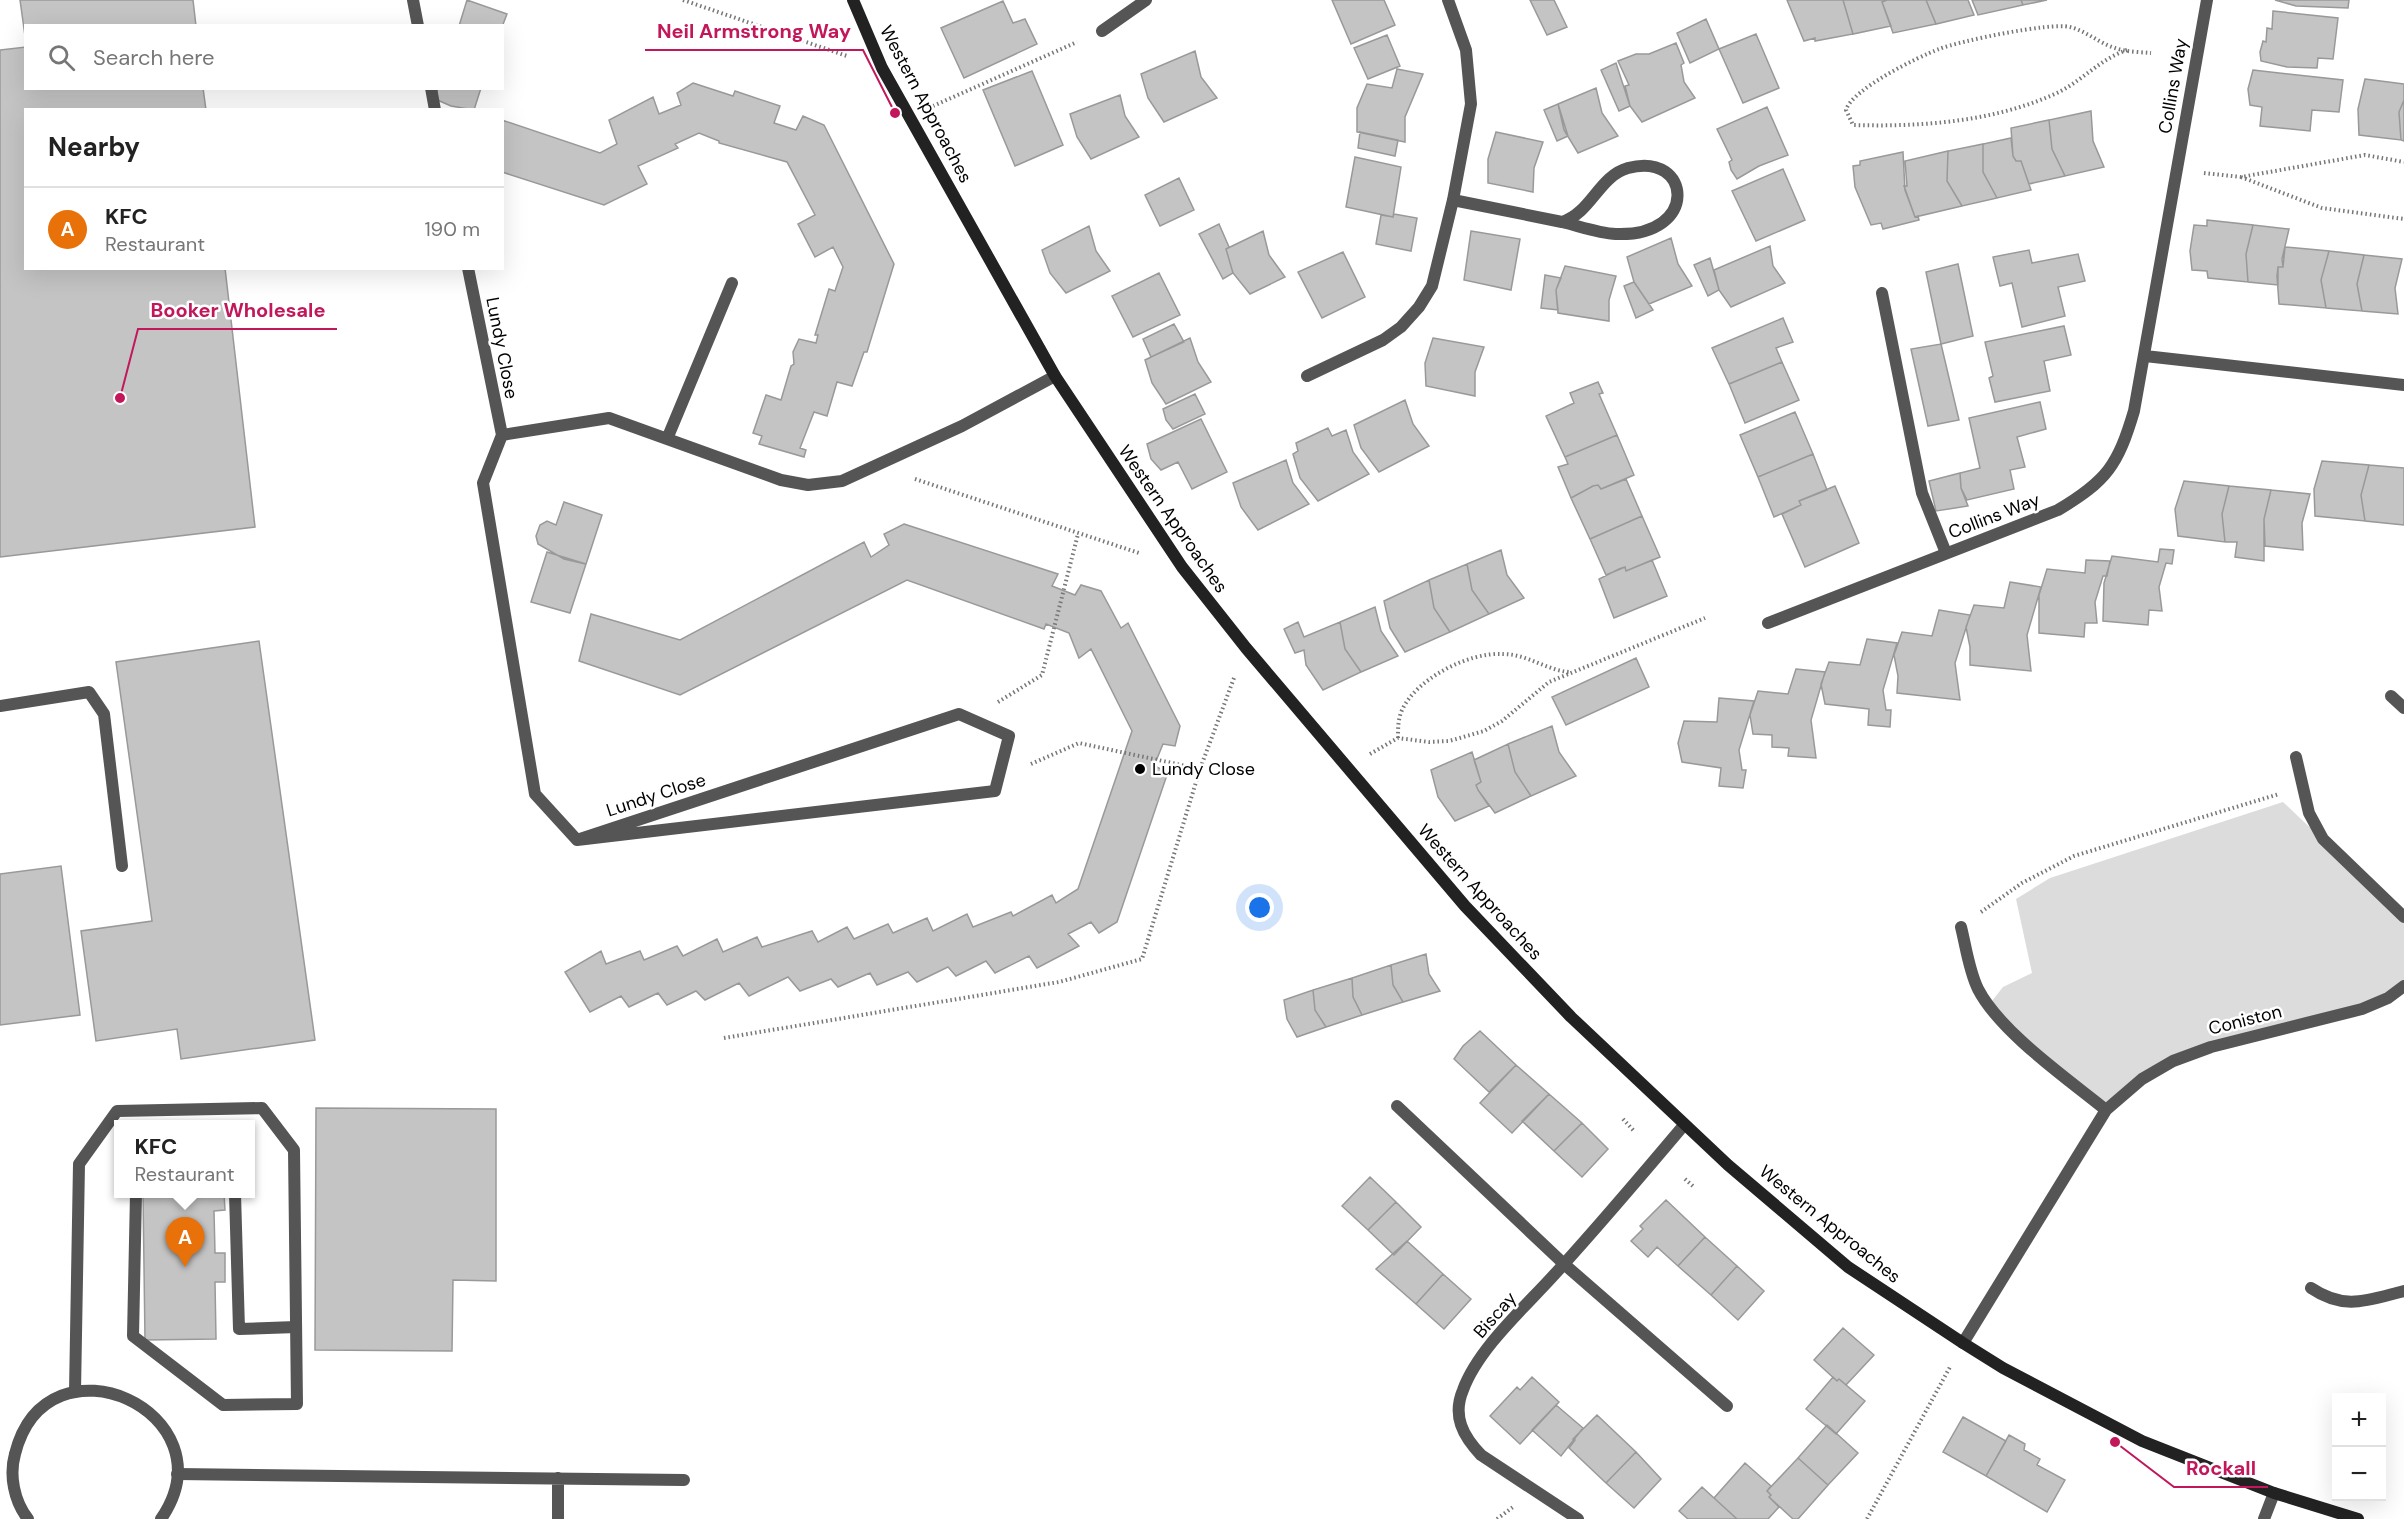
<!DOCTYPE html>
<meta charset="utf-8">
<style>
:root{--surface:#fff;--page:#f6f6f6;--text:#222;--muted:#767676;--line:#e0e0e0;--accent:#ea580c}
body{margin:0;font-family:"DM Sans",sans-serif;background:var(--page);color:var(--text)}
.controls{position:absolute;right:18px;bottom:18px;display:grid;overflow:hidden;border-radius:0px;box-shadow:0 6px 24px #0002}
.controls button{width:54px;height:54px;display:grid;place-items:center;padding:0;border:0;border-bottom:2px solid var(--line);background:var(--surface);color:var(--text);font:30px sans-serif}
.you{position:absolute;left:1260px;top:908px;width:21px;height:21px;margin:-15px;border:4px solid #fff;border-radius:50%;background:#1a73e8;box-shadow:0 0 0 9px #1a73e833}
.badge{display:grid;place-items:center;width:39px;height:39px;border-radius:50%;background:var(--accent);color:#fff;font-size:20px;font-weight:700}
.pin{position:absolute;translate:-50% -50px;filter:drop-shadow(0 2px 3px #0008)}
.pin::after{content:'';position:absolute;top:32px;width:21px;height:18px;background:inherit;clip-path:polygon(0 0,100% 0,50% 100%)}
.popup{position:absolute;left:114px;top:1120px;width:141px;height:78px;box-sizing:border-box;display:grid;place-content:center;border-radius:0px;background:var(--surface);filter:drop-shadow(0 2px 4px #0005);font-size:20px;white-space:nowrap;color:var(--muted)}
.popup b{font-size:22px;color:var(--text)}
.popup::after{content:'';position:absolute;left:50%;top:100%;margin-left:-12px;border:12px solid transparent;border-top-color:var(--surface)}
.list{margin:0;padding:0;list-style:none}
h2{display:flex;justify-content:space-between;align-items:center;height:78px;margin:0;padding:0 24px;font-size:26px}
h2 small{font-size:20px;font-weight:400;color:var(--muted)}
.list li{display:grid;grid-template-columns:39px 1fr auto;gap:18px;align-items:center;box-sizing:border-box;height:84px;padding:0 24px;border-top:2px solid var(--line)}
.list b{display:block;font-size:22px;white-space:nowrap}
.list p{margin:0;font-size:20px;white-space:nowrap;color:var(--muted)}
.list em{font-size:20px;font-style:normal;color:var(--muted)}
.icon{flex:none;width:33px;height:33px;fill:none;stroke:currentColor;stroke-width:2;stroke-linecap:round;stroke-linejoin:round}
.map{position:relative;flex:none;width:2404px;height:1519px;overflow:hidden}
.search{position:absolute;background:var(--surface);box-shadow:0 6px 24px #0002;left:24px;top:24px;width:480px;height:66px;display:flex;align-items:center;gap:15px;box-sizing:border-box;padding:0 21px;border-radius:0px;color:var(--muted);font-size:22px}
.panel{position:absolute;background:var(--surface);box-shadow:0 6px 24px #0002;left:24px;top:108px;width:480px;height:162px;border-radius:0px}
.map>svg:first-child{display:block}
.green{fill:#dcdcdc}
.building{fill:#c4c4c4;stroke:#999;stroke-width:1.5}
.lines{fill:none;stroke-linecap:round;stroke-linejoin:round}
.path{stroke:#777;stroke-width:4;stroke-dasharray:1.5 3;stroke-linecap:butt}
.lane{stroke:#555;stroke-width:12}
.street{stroke:#555;stroke-width:12}
.secondary{stroke:#222;stroke-width:12}
.poi-dot{fill:#000;stroke:#fff;stroke-width:2}
.labels{text-anchor:middle;stroke-width:5;stroke-linejoin:round;paint-order:stroke}
.street-label{font-size:18px;fill:#000;stroke:#fff}
.poi-label{font-size:18px;fill:#000;stroke:#fff;text-anchor:start}
.leader{fill:none;stroke:#c2185b;stroke-width:2}
.callout-dot{fill:#c2185b;stroke:#fff;stroke-width:2}
.callout-label{font-size:20px;text-anchor:middle;font-weight:bold;fill:#c2185b;stroke:#fff;stroke-width:5;stroke-linejoin:round;paint-order:stroke}
</style>
<div class="map">
<svg width="2404" height="1519" viewBox="0 0 2404 1519">
<rect width="100%" height="100%" fill="#fff"/>
<path class="green" d="M2283,802L2404,917V986L2388,998L2173,1061L2106,1110L1988,1006L2003,987L2032,973L2016,899L2050,878Z"/>
<path class="building" d="M20,0H193L196,26H26V43Z
M467,0L507,14L502,27L459,26Z
M1332,0H1384L1395,25L1351,44Z
M1530,0H1554L1567,27L1547,35Z
M1787,0H1843L1853,34L1815,41V38L1804,41Z
M1843,0H1887L1882,2L1891,26L1853,34Z
M1887,0H1926L1936,24L1893,33L1882,2Z
M1926,0H1968L1974,15L1936,24Z
M1972,0H2021L2023,5L1978,15Z
M2021,0H2047L2023,5Z
M2275,0H2349L2348,8L2296,6Z
M1003,1L1013,23L1025,19L1037,44L964,78L941,28Z
M2273,11L2338,18L2333,59L2318,58L2317,68L2287,67L2261,61L2260,52L2263,41L2266,42L2267,28L2272,29Z
M1706,19L1719,49L1690,63L1677,33Z
M1756,34L1779,88L1743,103L1719,49Z
M1387,35L1400,66L1368,79L1354,48Z
M1676,43L1684,63L1681,65L1684,82L1695,98L1642,122L1630,106L1625,86L1629,85L1618,61L1636,54H1649Z
M26,47V88H203L206,110H26V268H225L255,527L0,557V50Z
M1195,51L1201,77L1217,98L1164,122L1148,98L1141,74Z
M1616,63L1630,106L1619,111L1601,70Z
M1397,69L1423,74L1405,117V142L1357,132V108L1367,84L1392,88Z
M2253,70L2343,80L2339,112L2312,110L2310,131L2260,126L2262,107L2250,105L2248,89Z
M1032,71L1063,145L1015,166L983,90Z
M2365,79L2404,84V100L2399,112L2401,140L2359,135L2358,109Z
M693,83L733,96L735,91L780,106L774,123L796,130L803,116L824,125L894,264L867,352H864L852,386L837,382L827,416L814,412L800,448L806,450L804,457L759,444L762,436L753,433L766,395L781,400L791,366L794,364L793,352L799,339L816,343L818,335H815L829,289L835,291L843,267L833,247L815,257L798,224L815,215L787,162L719,143V141L699,133L675,144L678,148L638,166L647,184L604,205L502,172V120L600,153L617,144L609,120L653,97L659,114L681,105L677,93Z
M438,88H481L474,110L451,106L435,99Z
M1596,88L1602,113L1618,136L1578,153L1564,130L1558,104Z
M1120,95L1125,116L1139,137L1091,159L1077,137L1070,114Z
M2404,100V141L2401,140L2399,112Z
M1558,104L1568,136L1557,141L1544,110Z
M1767,107L1788,155L1759,166L1737,179L1731,170L1729,162L1732,160L1717,129Z
M2091,111L2093,141L2104,167L2065,176L2052,149L2049,120Z
M2049,120L2052,149L2065,176L2029,184L2021,161H2016L2013,156L2011,128Z
M1360,132L1398,140L1395,156L1358,148Z
M1496,132L1543,142L1534,168L1533,192L1488,183V159Z
M2011,138L2013,156L2016,161H2021L2031,190L1997,198L1983,172V144Z
M1983,144V172L1997,198L1962,206L1947,181L1948,151Z
M1948,151L1947,181L1962,206L1915,217L1904,186H1907L1905,161Z
M1903,152L1905,190L1915,217L1918,216L1919,220L1883,229L1881,223L1871,225L1855,187L1853,166L1860,165V161Z
M1355,157L1401,167L1393,217L1346,207Z
M1783,169L1805,220L1756,241L1732,191Z
M1179,178L1194,210L1160,226L1145,195Z
M1394,214L1417,218L1411,251L1376,244L1381,215L1393,217Z
M2207,220L2253,225L2246,254L2248,282L2208,278L2207,271L2192,270L2190,251L2194,225L2207,226Z
M1219,224L1229,247L1226,249L1233,273L1223,279L1199,234Z
M2253,225L2289,229L2282,259L2283,267H2278V285L2248,282L2246,254Z
M1089,226L1096,251L1110,271L1066,293L1050,273L1042,250Z
M1263,231L1269,255L1285,277L1250,294L1233,273L1226,249Z
M1471,231L1520,239L1511,290L1464,280Z
M1671,238L1678,264L1692,286L1649,304L1634,282L1627,257Z
M1770,246L1773,266L1785,283L1731,307L1719,290L1714,270Z
M2285,247L2329,251L2321,280L2326,308L2279,304L2277,276L2278,267H2283Z
M2029,250L2032,263L2078,254L2085,281L2058,287L2065,316L2022,327L2012,283L2000,286L1993,257Z
M2329,251L2364,255L2357,284L2362,311L2326,308L2321,280Z
M1343,252L1365,297L1322,318L1298,272Z
M2364,255L2402,259L2395,288L2398,314L2362,311L2357,284Z
M1710,258L1719,290L1708,296L1694,265Z
M1958,264L1973,336L1941,344L1926,272Z
M1565,266L1616,276L1609,300V321L1558,313L1556,290Z
M1159,273L1180,315L1133,337L1112,296Z
M1545,275L1561,278L1556,290L1558,310L1541,308Z
M1634,282L1653,310L1636,318L1624,286Z
M1783,318L1793,342L1776,348L1782,362L1729,384L1712,348Z
M1174,324L1184,342L1151,357L1143,339Z
M2064,326L2071,355L2044,361L2050,391L1995,402L1989,378L1993,376L1985,342Z
M1190,338L1198,362L1211,382L1166,404L1152,383L1145,360Z
M1433,338L1484,347L1475,372V396L1426,386L1425,363Z
M1941,344L1959,420L1928,426L1911,349Z
M1782,362L1799,400L1745,423L1729,384Z
M1598,382L1603,393L1599,394L1617,435L1565,457L1546,416L1574,403L1570,393Z
M1195,394L1205,414L1173,429L1166,420L1163,409Z
M1405,400L1413,424L1429,446L1379,472L1361,448L1354,425Z
M2040,402L2046,429L2017,437L2025,467L2010,470L2014,489L1967,500L1961,488L1960,473L1980,468L1969,418Z
M1795,412L1813,454L1758,477L1740,435Z
M1201,419L1227,472L1192,489L1178,462L1161,470L1151,459L1147,444Z
M1328,428L1332,436L1346,430L1353,452L1369,474L1318,501L1300,478L1293,454L1298,451L1296,443Z
M1617,435L1634,475L1601,489L1598,485L1593,486L1571,498L1558,467L1568,464L1565,457Z
M1813,454L1827,490L1799,501L1801,505L1774,517L1758,477Z
M1286,460L1293,483L1309,504L1258,530L1241,507L1233,483Z
M2322,461L2369,465L2361,495L2365,521L2315,516L2314,489Z
M2369,465L2404,468V525L2365,521L2361,495Z
M1960,473L1961,488L1968,506L1936,511L1929,481Z
M1626,479L1642,516L1590,539L1571,498L1593,486L1598,485L1601,489Z
M2184,481L2229,486L2222,514L2225,542L2178,536L2175,509Z
M1835,486L1859,543L1805,567L1782,514L1801,505L1799,501Z
M2229,486L2271,490L2264,519V561L2235,557L2237,542H2225L2222,514Z
M2271,490L2310,494L2302,523L2303,550L2265,546L2264,519Z
M564,502L602,515L586,564L564,559L538,544L536,536L540,525L547,521L556,525Z
M1642,516L1660,557L1626,571L1625,567L1606,575L1590,539Z
M904,524L1058,574L1052,586L1075,595L1081,585L1101,591L1121,628L1128,623L1180,726L1175,746L1163,744L1154,766L1168,772L1117,922L1099,933L1091,922L1068,934L1079,946L1037,968L1029,956L995,973L986,961L956,976L948,967L917,982L908,972L877,985L870,973L838,987L831,979L800,991L788,977L749,996L739,983L705,1000L696,991L667,1005L658,993L629,1007L621,996L590,1012L565,972L601,951L606,964L640,951L644,960L677,946L683,956L717,939L723,952L757,937L762,947L812,931L818,942L847,927L854,939L888,924L893,933L927,918L933,931L967,914L973,927L1011,912L1013,916L1052,895L1056,903L1078,889L1132,731L1091,649L1079,658L1069,633L1046,624L1044,629L907,580L680,695L579,661L591,614L680,640L864,542L871,557L889,545L884,534Z
M2160,549L2174,550L2172,564L2166,563L2159,587L2162,611L2149,610L2148,625L2103,621L2104,583L2112,556L2158,562Z
M1501,550L1507,575L1524,598L1489,614L1472,590L1467,564Z
M547,552L586,564L570,613L531,602Z
M1652,560L1667,596L1614,618L1599,579L1619,569L1625,567L1626,571Z
M2086,560L2110,561L2107,576H2103L2095,602L2097,623H2085L2084,637L2039,633V595L2047,569L2085,573Z
M1467,564L1472,590L1489,614L1450,632L1434,608L1429,580Z
M1429,580L1434,608L1450,632L1405,652L1390,628L1384,601Z
M2010,582L2041,587L2027,635L2031,671L1970,665V647L1966,627L1974,605L2004,608Z
M1375,607L1381,631L1398,656L1361,672L1345,649L1340,622Z
M1939,610L1970,615L1955,663L1960,700L1897,693L1898,676L1894,655L1902,632L1932,636Z
M1298,622L1304,637L1340,622L1345,649L1361,672L1323,690L1306,665L1304,650L1295,653L1284,629Z
M1867,639L1897,643L1883,690L1886,710H1891L1890,727L1868,725L1869,709L1825,704L1821,684L1829,662L1860,665Z
M259,641L315,1040L181,1059L177,1029L96,1041L81,931L152,921L116,662Z
M1636,658L1649,687L1566,725L1552,697Z
M1796,669L1825,672L1811,720L1816,758L1788,756L1789,748L1772,747V735L1753,734L1750,715L1758,691L1788,694Z
M1719,698L1754,701L1739,750L1742,770H1746L1743,788L1719,786L1721,768L1682,762L1678,743L1684,721L1717,722Z
M1552,726L1559,752L1576,776L1531,796L1515,772L1508,744Z
M1508,744L1515,772L1531,796L1495,813L1478,790L1476,785L1481,782L1474,760Z
M1472,752L1481,782L1476,785L1478,790L1489,806L1455,821L1438,797L1431,770Z
M61,866L80,1015L0,1025V874Z
M1426,954L1429,974L1440,991L1403,1002L1393,985L1391,965Z
M1391,965L1393,985L1403,1002L1362,1015L1353,997L1352,978Z
M1352,978L1353,997L1362,1015L1326,1027L1315,1010L1313,990Z
M1313,990L1315,1010L1326,1027L1297,1037L1287,1019L1284,1000Z
M1480,1031L1516,1065L1489,1092L1454,1059L1463,1046Z
M1516,1065L1549,1094L1512,1133L1480,1103Z
M1549,1094L1582,1123L1554,1151L1522,1121Z
M316,1108L496,1109V1281L453,1280L452,1351L315,1350Z
M1582,1123L1608,1149L1582,1177L1554,1151Z
M1370,1177L1396,1202L1368,1230L1342,1206Z
M143,1194H224L225,1210L214,1211L215,1253H225V1282H215L216,1339L145,1340Z
M1666,1200L1705,1237L1678,1266L1657,1247L1648,1257L1631,1241L1643,1229L1640,1226Z
M1396,1202L1421,1227L1394,1255L1368,1230Z
M1705,1237L1737,1266L1711,1295L1678,1266Z
M1407,1241L1443,1274L1416,1304L1376,1269Z
M1737,1266L1764,1291L1738,1320L1711,1295Z
M1443,1274L1471,1299L1444,1329L1416,1304Z
M1843,1328L1874,1355L1846,1385L1839,1379L1837,1381L1814,1360Z
M1532,1377L1559,1402L1520,1444L1490,1416L1517,1387L1520,1390Z
M1833,1377L1837,1381L1839,1379L1865,1401L1836,1434L1806,1409Z
M1556,1405L1583,1428L1561,1456L1532,1430Z
M1597,1415L1636,1452L1606,1483L1569,1448L1575,1440L1573,1439Z
M1963,1417L2006,1441L1986,1476L1943,1452Z
M1827,1425L1858,1453L1828,1485L1798,1458Z
M2009,1435L2025,1444L2024,1450L2040,1459L2037,1465L2065,1480L2047,1512L1986,1476Z
M1636,1452L1661,1479L1634,1508L1606,1483Z
M1798,1458L1828,1485L1798,1519H1793L1769,1497L1771,1495L1767,1491Z
M1745,1463L1771,1486L1767,1491L1771,1495L1769,1497L1779,1507L1768,1519H1737L1714,1498Z
M1702,1487L1714,1498L1737,1519H1688L1679,1511Z"/>
<g class="lines">
<path class="path" d="M683,0L847,56
M2127,50C2100,59 2082,81 2057,93C1993,122 1922,127 1853,125L1846,110C1852,89 1918,57 1939,49C1960,41 2050,22 2070,27C2086,31 2099,43 2115,48C2126,52 2140,52 2151,53
M933,106L1077,42
M2204,173L2241,177L2365,155L2404,162
M2241,177L2322,208L2404,219
M915,479L1139,553
M998,702L1042,675L1078,534
M1398,738C1398,728 1398,719 1402,710C1417,678 1469,652 1503,654C1527,654 1546,670 1569,672
M1370,754L1398,738L1429,742L1449,741L1484,731L1502,721L1549,682L1705,618
M1031,764L1079,743L1200,769
M1981,912L2022,883L2074,856L2279,794
M724,1038L1059,982L1142,959L1200,769L1234,678
M1623,1119L1634,1131
M1685,1179L1694,1187
M1497,1519L1513,1507
M1867,1519L1950,1367"/>
<path class="lane" d="M1882,293L1922,493L1946,553
M2391,696L2404,708
M0,706L89,692L104,714L122,866
M2296,757L2309,813L2323,839L2404,917
M1397,1106L1564,1264L1727,1406
M235,1194L239,1329L296,1327
M2311,1288C2345,1311 2368,1300 2404,1291
M75,1392L79,1164L117,1111L262,1108L294,1150L297,1404L223,1405L133,1336L136,1194
M177,1474L684,1480
M558,1519V1478"/>
<path class="street" d="M413,0L418,26
M1102,31L1146,0
M431,88L435,110
M1453,200L1562,222C1591,213 1599,176 1628,168C1692,151 1700,237 1616,234C1598,233 1579,226 1562,222
M468,268L502,435L483,483L535,794L577,840
M2145,356L2404,385
M1307,376L1383,340L1401,327L1419,307L1432,286L1453,200L1471,104L1466,50L1448,0
M502,435L609,418L781,480L808,485L842,481L962,426L1055,376
M667,439L732,283
M1768,623L2058,510C2107,481 2118,465 2134,411L2207,0
M959,714L1009,736L995,791L577,840Z
M1961,927C1966,947 1969,971 1978,989C2000,1032 2068,1079 2106,1110
M1963,1343L2106,1110L2142,1079L2173,1061L2211,1047L2362,1009L2388,998L2404,986
M28,1519C14,1501 9,1475 15,1454C47,1327 234,1413 161,1519
M1578,1519L1481,1455C1463,1436 1452,1416 1463,1390C1478,1349 1524,1308 1553,1276C1598,1227 1641,1176 1684,1125
M2264,1519L2274,1493"/>
<path class="secondary" d="M853,0L882,68L1055,376L1182,567L1246,648L1465,906L1571,1017L1728,1165L1848,1267L1963,1343L2003,1368L2142,1441L2274,1493L2358,1519"/>
</g>
<circle class="poi-dot" cx="1140" cy="769" r="6"/>
<g class="labels">
<g class="street-label">
<text transform="translate(2173 86) rotate(-80)" y="6">Collins Way</text>
<text transform="translate(926 104) rotate(62)" y="6">Western Approaches</text>
<text transform="translate(502 348) rotate(79)" y="6">Lundy Close</text>
<text transform="translate(1994 516) rotate(-21)" y="6">Collins Way</text>
<text transform="translate(1173 519) rotate(55)" y="6">Western Approaches</text>
<text transform="translate(656 795) rotate(-18)" y="6">Lundy Close</text>
<text transform="translate(1480 892) rotate(48)" y="6">Western Approaches</text>
<text transform="translate(2245 1020) rotate(-14)" y="6">Coniston</text>
<text transform="translate(1830 1224) rotate(39)" y="6">Western Approaches</text>
<text transform="translate(1495 1315) rotate(-49)" y="6">Biscay</text>
</g>
<g class="poi-label">
<text x="1152" y="775">Lundy Close</text>
</g>
</g>
<path class="leader" d="M895 113L863 50H645M120 398L138 329H337M2115 1442L2174 1487H2268"/>
<g class="callout-dot">
<circle cx="895" cy="113" r="6"/>
<circle cx="120" cy="398" r="6"/>
<circle cx="2115" cy="1442" r="6"/>
</g>
<g class="callout-label">
<text x="754" y="38">Neil Armstrong Way</text>
<text x="238" y="317">Booker Wholesale</text>
<text x="2221" y="1475">Rockall</text>
</g>
</svg>
<div class="controls">
<button>+</button>
<button>−</button>
</div>
<div class="you"></div>
<div class="pin badge" style="left:185px;top:1267px;background:#e8710a">A</div>
<div class="popup"><b>KFC</b>Restaurant</div>
<div class="search"><svg class="icon" aria-label="search" viewBox="0 0 24 24"><circle cx="10" cy="10" r="6"/><path d="M15 15l6 6"/></svg>Search here</div>
<section class="panel">
<h2>Nearby<small></small></h2>
<ul class="list">
<li><span class="badge" style="background:#e8710a">A</span><div><b>KFC</b><p>Restaurant</p></div><em>190 m</em></li>
</ul>
</section>
</div>
